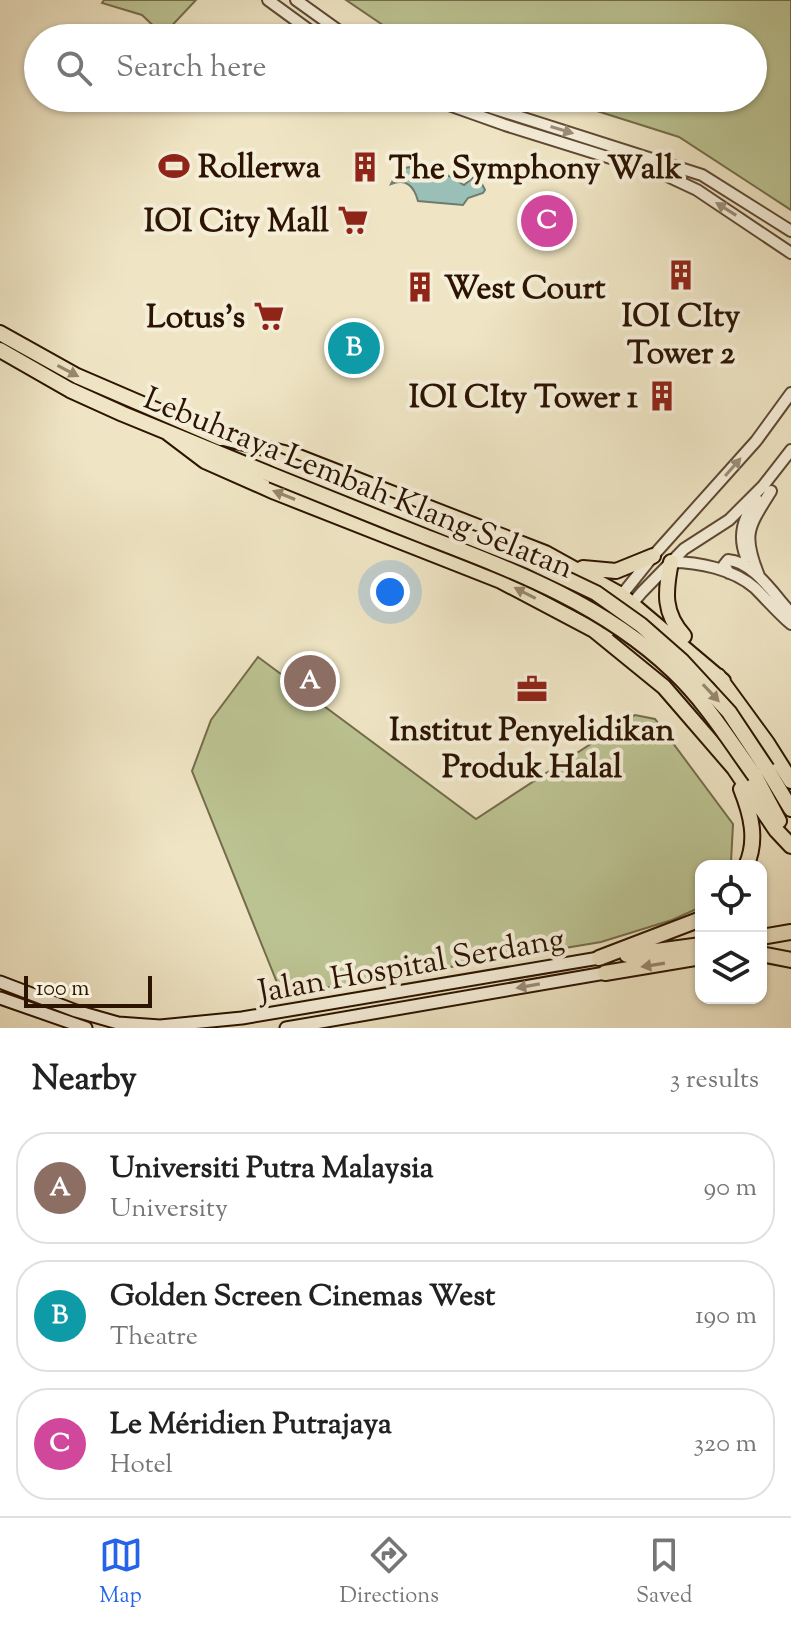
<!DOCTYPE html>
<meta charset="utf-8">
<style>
:root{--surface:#fff;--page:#f6f6f6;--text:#222;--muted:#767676;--line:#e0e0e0;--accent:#2563eb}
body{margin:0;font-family:"Sorts Mill Goudy",serif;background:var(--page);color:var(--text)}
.controls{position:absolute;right:24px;bottom:24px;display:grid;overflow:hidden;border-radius:16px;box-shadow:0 2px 6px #0004}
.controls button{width:72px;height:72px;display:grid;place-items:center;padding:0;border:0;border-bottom:2px solid var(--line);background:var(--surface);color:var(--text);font:40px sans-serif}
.scale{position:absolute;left:24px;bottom:20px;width:128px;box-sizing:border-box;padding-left:8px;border:4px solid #2c1401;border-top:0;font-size:22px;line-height:28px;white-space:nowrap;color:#2c1401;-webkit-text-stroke:6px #f5eed9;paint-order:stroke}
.you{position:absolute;left:390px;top:592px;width:28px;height:28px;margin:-20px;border:6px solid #fff;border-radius:50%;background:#1a73e8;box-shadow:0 0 0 12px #1a73e833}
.badge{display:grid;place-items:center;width:52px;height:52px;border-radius:50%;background:var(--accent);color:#fff;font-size:26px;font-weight:700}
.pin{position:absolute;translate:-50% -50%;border:4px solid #fff;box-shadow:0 2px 8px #0006}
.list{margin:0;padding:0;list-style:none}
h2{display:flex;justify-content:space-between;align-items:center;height:104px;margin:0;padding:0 32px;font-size:34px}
h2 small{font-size:26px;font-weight:400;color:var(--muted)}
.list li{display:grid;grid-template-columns:52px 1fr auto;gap:24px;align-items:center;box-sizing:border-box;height:112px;margin:0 16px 16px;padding:0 16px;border:2px solid var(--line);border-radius:32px}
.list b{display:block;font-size:30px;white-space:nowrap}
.list p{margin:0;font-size:26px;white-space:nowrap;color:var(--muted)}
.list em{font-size:26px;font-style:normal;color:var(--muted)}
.icon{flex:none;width:44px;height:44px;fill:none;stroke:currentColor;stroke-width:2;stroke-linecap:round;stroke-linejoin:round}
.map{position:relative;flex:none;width:791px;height:1028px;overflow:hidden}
.search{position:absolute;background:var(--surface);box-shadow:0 2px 6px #0004;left:24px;right:24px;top:24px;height:88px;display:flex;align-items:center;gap:20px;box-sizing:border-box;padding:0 28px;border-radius:44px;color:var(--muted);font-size:30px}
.sheet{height:488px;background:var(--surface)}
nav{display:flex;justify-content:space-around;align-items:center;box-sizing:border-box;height:112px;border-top:2px solid var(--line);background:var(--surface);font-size:22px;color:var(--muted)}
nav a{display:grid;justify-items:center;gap:4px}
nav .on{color:var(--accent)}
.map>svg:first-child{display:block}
.green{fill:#bcc392;stroke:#746c4a;stroke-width:2}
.water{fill:#9abfb6;stroke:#6e7b6e;stroke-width:2}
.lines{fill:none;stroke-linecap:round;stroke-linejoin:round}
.tertiary-casing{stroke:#5d4832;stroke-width:14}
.secondary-casing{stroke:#2c1401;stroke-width:15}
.motorway-casing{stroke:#2c1401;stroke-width:18}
.tertiary{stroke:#f5eed9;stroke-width:10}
.secondary{stroke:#f5eed9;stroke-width:11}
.motorway{stroke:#efe5c4;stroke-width:14}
.motorway-bridge-casing{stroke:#2c1401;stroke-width:18;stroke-linecap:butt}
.motorway-bridge{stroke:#efe5c4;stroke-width:14}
.oneway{fill:#9b8c78}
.oneway2{fill:#97876c}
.labels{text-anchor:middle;stroke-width:8;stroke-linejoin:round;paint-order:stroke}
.poi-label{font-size:32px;font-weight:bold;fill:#2c1401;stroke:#f5eed9;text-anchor:start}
.street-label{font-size:32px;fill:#2c1401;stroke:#f5eed9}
</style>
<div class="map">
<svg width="791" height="1028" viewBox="0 0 791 1028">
<rect width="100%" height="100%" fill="#efe5c4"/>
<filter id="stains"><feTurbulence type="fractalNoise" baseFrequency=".0025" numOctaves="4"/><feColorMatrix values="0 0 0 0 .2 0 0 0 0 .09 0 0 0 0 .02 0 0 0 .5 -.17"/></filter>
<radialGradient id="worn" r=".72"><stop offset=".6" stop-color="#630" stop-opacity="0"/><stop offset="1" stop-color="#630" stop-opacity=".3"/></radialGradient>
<path class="green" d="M104,0H196L163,35L142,15L102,3Z
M346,0H791V210L679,137L556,98H753V38H402Z
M258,657L476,819L635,715L655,719L733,824L731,862L729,866H701V907L672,920L601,942L282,995L192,771L211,720Z"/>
<path class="water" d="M410,167C416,177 422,179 432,179L442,172L464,185L474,177L480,180L485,190L483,193L468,198L463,205L418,201C414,186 406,178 391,184L399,169Z"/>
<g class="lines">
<g class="tertiary-casing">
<path id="tertiary" d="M268,0L320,38
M296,0L349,38
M429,98L505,125L665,175L697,190L791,253
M461,98L702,175L791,231
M746,557C737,534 744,519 756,498
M671,562C699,562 733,569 755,588C767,600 778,613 791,624
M729,573L724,565L728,560C753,561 775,596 791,613
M759,576C742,534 748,528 771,491
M600,622L653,556L756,441L791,393
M604,637L642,592L684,549L729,520L763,486L791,450"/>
</g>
<g class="secondary-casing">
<path id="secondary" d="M0,982L76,1011L118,1023L160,1026L242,1018L599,958
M0,998L86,1028
M286,1028L605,973"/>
</g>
<g class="motorway-casing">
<path id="motorway" d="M0,333L77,376L221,438
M0,350L70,390L123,414L272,475
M168,433L205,461L275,492L501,581L594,630L664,687L734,768L776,830L791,846
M216,436L296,456L545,553L621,595L723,681
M671,562C665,592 663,613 684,636
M583,568L616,571L653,556
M718,676L767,743L791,781
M767,769L791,809
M755,776L779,821
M741,789C751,814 758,840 746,866
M761,937L791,932
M761,954L791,960
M627,955L701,945
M599,958L701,919
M605,973L701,957"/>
</g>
<use href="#tertiary" class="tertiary"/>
<use href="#secondary" class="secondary"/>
<use href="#motorway" class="motorway"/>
<g class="motorway-bridge-casing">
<path id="motorway-bridge" d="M277,460L529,561L596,593L641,625L682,661L729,712L767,769
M272,475C322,495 373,516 424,536C512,570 603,604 673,671C705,701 729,740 755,776"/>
</g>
<use href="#motorway-bridge" class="motorway-bridge"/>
</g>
<defs><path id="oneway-solid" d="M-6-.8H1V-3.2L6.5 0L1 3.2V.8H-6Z" transform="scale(2)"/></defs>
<g class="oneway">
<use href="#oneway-solid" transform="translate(562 130) rotate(17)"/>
<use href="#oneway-solid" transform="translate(726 209) rotate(-148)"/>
<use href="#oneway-solid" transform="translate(733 467) rotate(-49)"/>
<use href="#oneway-solid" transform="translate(528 986) rotate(170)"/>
</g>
<g class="oneway2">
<use href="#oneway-solid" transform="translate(68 371) rotate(28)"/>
<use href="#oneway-solid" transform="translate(284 495) rotate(-158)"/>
<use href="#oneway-solid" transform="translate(525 593) rotate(-153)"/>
<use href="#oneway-solid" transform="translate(711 693) rotate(47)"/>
<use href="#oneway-solid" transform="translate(653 965) rotate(171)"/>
</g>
<defs>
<g id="stadium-bare" transform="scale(2.4)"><path d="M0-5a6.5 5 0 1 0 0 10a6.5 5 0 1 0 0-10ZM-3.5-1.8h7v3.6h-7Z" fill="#8f2418" stroke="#f5eed9" stroke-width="2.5" paint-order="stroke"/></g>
<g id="building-bare" transform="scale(2.4)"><path d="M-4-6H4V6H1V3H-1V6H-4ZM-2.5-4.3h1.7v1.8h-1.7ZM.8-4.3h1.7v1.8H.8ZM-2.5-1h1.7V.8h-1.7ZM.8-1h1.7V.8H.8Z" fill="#8f2418" stroke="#f5eed9" stroke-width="2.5" paint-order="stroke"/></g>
<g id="supermarket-bare" transform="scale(2.4)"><path d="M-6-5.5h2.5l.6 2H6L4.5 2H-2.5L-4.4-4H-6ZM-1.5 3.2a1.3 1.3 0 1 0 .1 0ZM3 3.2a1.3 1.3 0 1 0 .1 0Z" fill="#8f2418" stroke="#f5eed9" stroke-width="2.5" paint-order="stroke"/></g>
<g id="office-bare" transform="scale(2.4)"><path d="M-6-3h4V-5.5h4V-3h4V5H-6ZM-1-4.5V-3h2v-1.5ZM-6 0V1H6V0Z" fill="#8f2418" stroke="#f5eed9" stroke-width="2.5" paint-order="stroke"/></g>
</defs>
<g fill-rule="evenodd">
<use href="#stadium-bare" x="174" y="166"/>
<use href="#building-bare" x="365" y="167"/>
<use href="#supermarket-bare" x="353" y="220"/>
<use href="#building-bare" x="681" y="275"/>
<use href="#building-bare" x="420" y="287"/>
<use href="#supermarket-bare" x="269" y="316"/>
<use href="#building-bare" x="662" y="396"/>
<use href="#office-bare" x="532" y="689"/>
</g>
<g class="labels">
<g class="poi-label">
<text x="198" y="177">Rollerwa</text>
<text x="389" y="178">The Symphony Walk</text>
<text x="329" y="231" text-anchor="end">IOI City Mall</text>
<text x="444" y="298">West Court</text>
<text x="681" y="326" text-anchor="middle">IOI CIty<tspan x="681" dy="37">Tower 2</tspan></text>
<text x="245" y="327" text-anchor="end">Lotus's</text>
<text x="638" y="407" text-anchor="end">IOI CIty Tower 1</text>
<text x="532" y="740" text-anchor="middle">Institut Penyelidikan<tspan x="532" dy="37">Produk Halal</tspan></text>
</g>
<g class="street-label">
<text transform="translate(359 482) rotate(22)" y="11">Lebuhraya Lembah Klang Selatan</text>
<text transform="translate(411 964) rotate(-10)" y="11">Jalan Hospital Serdang</text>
</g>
</g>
<rect width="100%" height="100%" filter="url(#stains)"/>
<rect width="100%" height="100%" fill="url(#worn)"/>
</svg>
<div class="controls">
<button><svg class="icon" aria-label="locate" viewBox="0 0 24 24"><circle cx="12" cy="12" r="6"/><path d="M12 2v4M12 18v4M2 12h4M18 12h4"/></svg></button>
<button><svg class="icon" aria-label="layers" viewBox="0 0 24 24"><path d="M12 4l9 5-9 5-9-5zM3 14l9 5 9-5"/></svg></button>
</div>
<div class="scale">100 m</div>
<div class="you"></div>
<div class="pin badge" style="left:310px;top:681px;background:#8d6e63">A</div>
<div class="pin badge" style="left:354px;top:348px;background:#0f9aa8">B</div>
<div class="pin badge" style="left:547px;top:221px;background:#d1479c">C</div>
<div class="search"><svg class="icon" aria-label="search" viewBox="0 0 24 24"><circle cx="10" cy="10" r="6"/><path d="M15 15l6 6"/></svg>Search here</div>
</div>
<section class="sheet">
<h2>Nearby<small>3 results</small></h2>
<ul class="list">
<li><span class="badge" style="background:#8d6e63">A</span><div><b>Universiti Putra Malaysia</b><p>University</p></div><em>90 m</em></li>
<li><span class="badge" style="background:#0f9aa8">B</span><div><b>Golden Screen Cinemas West</b><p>Theatre</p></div><em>190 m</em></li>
<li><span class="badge" style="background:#d1479c">C</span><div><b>Le Méridien Putrajaya</b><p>Hotel</p></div><em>320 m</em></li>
</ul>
</section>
<nav>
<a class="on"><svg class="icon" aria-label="map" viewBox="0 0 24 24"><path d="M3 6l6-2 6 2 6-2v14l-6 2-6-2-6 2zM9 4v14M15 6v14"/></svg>Map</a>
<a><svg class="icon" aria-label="directions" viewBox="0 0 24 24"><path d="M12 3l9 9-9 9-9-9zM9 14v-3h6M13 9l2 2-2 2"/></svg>Directions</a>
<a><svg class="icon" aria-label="saved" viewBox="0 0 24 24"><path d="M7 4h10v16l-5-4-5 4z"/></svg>Saved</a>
</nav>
